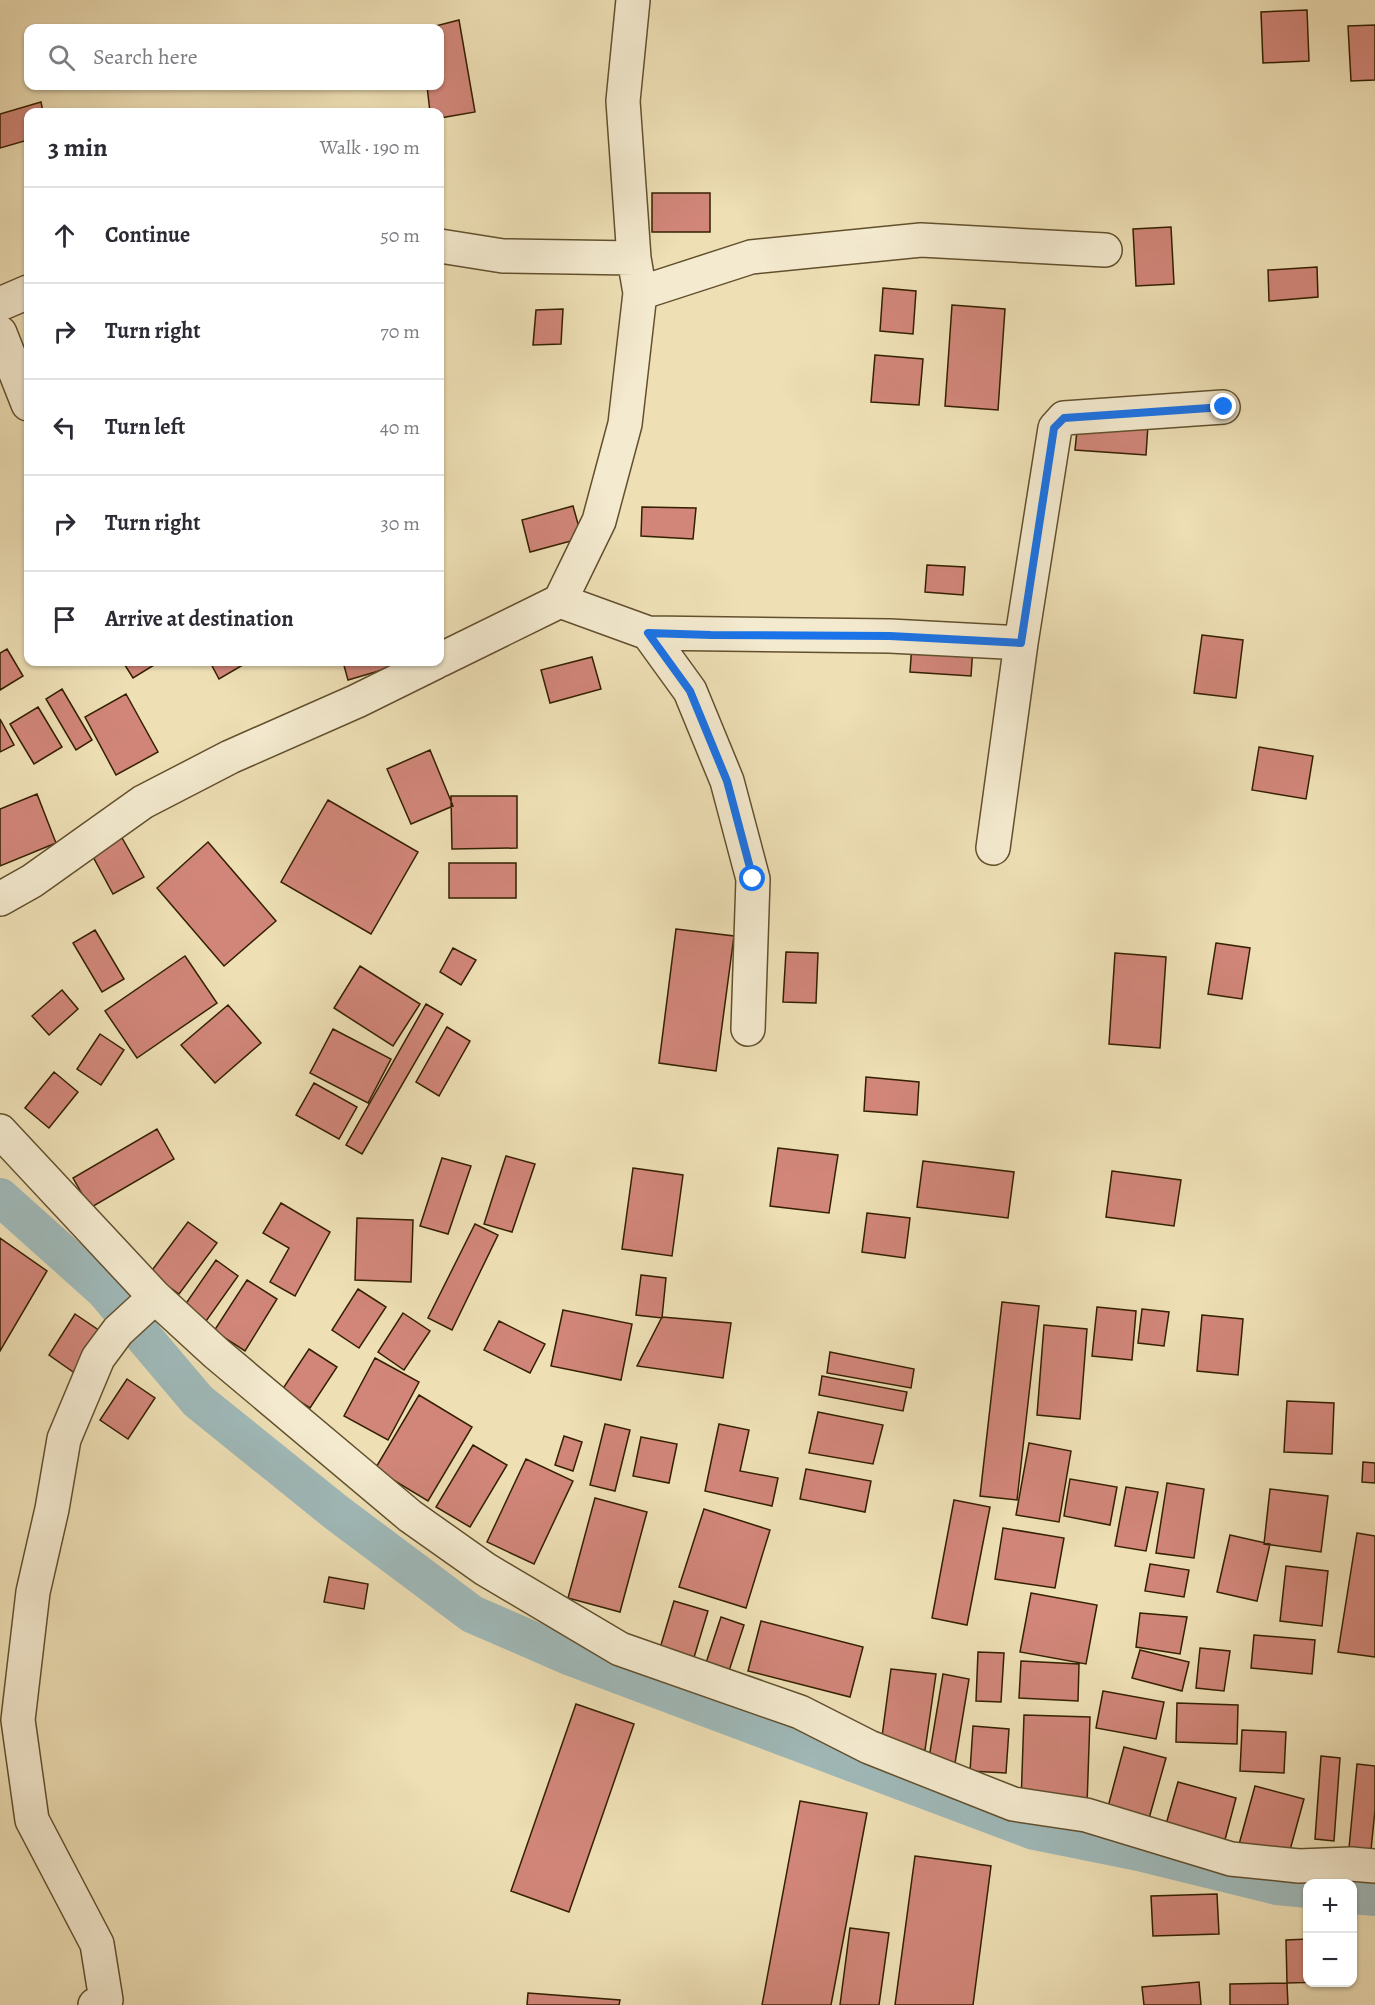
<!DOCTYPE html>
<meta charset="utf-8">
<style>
:root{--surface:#fff;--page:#f2f2f3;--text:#2b2b33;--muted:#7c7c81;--line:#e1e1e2}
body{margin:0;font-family:Alegreya,serif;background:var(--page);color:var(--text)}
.controls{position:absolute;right:18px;bottom:18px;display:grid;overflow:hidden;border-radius:12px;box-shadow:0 2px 4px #0004}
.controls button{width:54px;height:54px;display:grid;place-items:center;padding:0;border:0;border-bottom:2px solid var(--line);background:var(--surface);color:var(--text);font:30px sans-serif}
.stop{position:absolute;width:18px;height:18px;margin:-14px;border:4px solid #1a73e8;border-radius:50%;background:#fff}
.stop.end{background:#1a73e8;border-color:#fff;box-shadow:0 2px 6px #0008}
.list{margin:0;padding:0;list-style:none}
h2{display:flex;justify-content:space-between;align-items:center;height:78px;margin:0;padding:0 24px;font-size:26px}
h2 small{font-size:20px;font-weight:400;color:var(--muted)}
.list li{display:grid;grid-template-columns:39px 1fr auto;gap:18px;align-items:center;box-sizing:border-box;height:96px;padding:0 24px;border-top:2px solid var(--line)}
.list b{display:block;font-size:22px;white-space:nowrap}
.list em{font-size:20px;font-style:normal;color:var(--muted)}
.icon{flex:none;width:33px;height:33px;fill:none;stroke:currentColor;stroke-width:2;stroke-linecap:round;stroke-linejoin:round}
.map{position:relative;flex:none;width:1375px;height:2005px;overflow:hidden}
.search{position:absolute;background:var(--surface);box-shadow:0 2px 4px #0004;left:24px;top:24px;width:420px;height:66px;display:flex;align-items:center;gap:15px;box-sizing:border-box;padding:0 21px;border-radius:12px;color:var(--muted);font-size:22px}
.panel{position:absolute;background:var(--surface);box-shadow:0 2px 4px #0004;left:24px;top:108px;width:420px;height:558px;border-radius:12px}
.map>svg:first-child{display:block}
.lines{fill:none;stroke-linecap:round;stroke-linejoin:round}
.canal{stroke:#9fb9b9;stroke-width:38}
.building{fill:#d18679;stroke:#342000;stroke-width:1.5}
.minor-casing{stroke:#62502d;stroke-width:36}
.minor{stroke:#f4eacf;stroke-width:33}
.route{stroke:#1a73e8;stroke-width:8}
</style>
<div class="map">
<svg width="1375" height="2005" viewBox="0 0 1375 2005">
<rect width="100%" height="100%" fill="#eedfb5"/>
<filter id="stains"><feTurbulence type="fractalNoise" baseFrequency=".00333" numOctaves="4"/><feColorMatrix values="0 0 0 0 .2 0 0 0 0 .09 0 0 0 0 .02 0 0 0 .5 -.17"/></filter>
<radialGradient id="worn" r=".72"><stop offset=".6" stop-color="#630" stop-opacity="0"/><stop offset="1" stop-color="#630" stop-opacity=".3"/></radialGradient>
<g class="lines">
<path class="canal" d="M0,1197L104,1290L198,1401L337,1513L472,1614L571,1657L1034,1831L1143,1853L1277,1886L1308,1889
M1352,1895L1375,1897"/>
</g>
<path class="building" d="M1307,10L1309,61L1263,63L1261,12Z
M459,20L475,112L440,118V112H430L427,86H440V28H428Z
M67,25L68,28H35V27Z
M1375,25V80L1351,81L1348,26Z
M41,102L43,112H28V140L0,148V114Z
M652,193H710V232H652Z
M1171,227L1174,284L1136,286L1133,229Z
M1317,267L1318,297L1269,301L1268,270Z
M883,288L916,291L913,334L880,331Z
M952,305L1005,309L998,410L945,406Z
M563,309L561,344L533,345L536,310Z
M875,355L923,359L919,405L871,402Z
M1078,420L1148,425L1146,455L1075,450Z
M573,506L582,538L530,552L522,520Z
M642,507L696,508L693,539L641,536Z
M927,565L965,567L963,595L925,592Z
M1202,635L1243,640L1236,698L1194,693Z
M912,643L973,647L971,676L910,672Z
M7,649L23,676L0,690V653Z
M592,657L601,689L550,703L541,670Z
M123,662H159L133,678Z
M210,662H248L219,679Z
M343,662H398L399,665L348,680Z
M62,689L92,740L76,750L46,699Z
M126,694L158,752L116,775L85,717Z
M38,707L62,747L34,764L10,724Z
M0,719L14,745L0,752Z
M1259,747L1313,756L1306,799L1252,790Z
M430,750L453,806L411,824L387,769Z
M37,794L56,843L0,866V809Z
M451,796H517V848L452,849Z
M328,800L418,852L371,934L281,882Z
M121,836L144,877L113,894L91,853Z
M208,842L276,921L224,966L157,888Z
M449,863H516V898H449Z
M676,929L734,936L716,1071L659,1063Z
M95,930L124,979L102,992L73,943Z
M1216,943L1250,948L1242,999L1208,994Z
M453,948L476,960L461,985L440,972Z
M786,952L818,953L816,1003L783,1002Z
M1115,953L1166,957L1160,1048L1109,1044Z
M185,956L217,1003L137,1058L105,1011Z
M360,966L420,1004L393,1046L334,1008Z
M62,990L78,1009L49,1035L32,1016Z
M426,1004L443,1014L362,1154L346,1145Z
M228,1005L261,1043L215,1083L181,1045Z
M447,1027L470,1041L439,1096L416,1082Z
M333,1029L391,1059L368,1103L310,1073Z
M100,1034L124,1050L101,1085L77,1069Z
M54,1072L78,1092L49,1128L25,1108Z
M866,1077L919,1082L917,1115L864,1111Z
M314,1083L357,1107L339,1139L296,1115Z
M157,1129L174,1159L90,1208L73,1178Z
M778,1148L838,1155L829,1213L770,1206Z
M506,1156L535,1164L512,1232L484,1224Z
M442,1158L471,1166L448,1234L420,1226Z
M923,1161L1014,1172L1008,1218L917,1207Z
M633,1168L683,1175L672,1256L622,1249Z
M1112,1171L1181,1180L1174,1226L1106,1217Z
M281,1203L330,1232L295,1296L270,1282L289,1248L263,1233Z
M867,1213L910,1218L905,1258L862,1252Z
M357,1218L413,1220L411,1282L355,1280Z
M188,1222L217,1243L179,1294L150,1273Z
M475,1224L498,1235L452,1330L428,1318Z
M0,1238L47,1271L0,1351Z
M216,1260L238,1276L199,1331L178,1315Z
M641,1275L666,1278L662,1318L636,1315Z
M247,1280L277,1299L245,1351L214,1331Z
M358,1289L386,1307L359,1348L332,1330Z
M1002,1302L1039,1306L1017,1500L980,1496Z
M1097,1307L1136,1311L1132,1360L1092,1356Z
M1142,1309L1169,1312L1164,1346L1138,1343Z
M563,1310L632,1324L621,1380L551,1366Z
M403,1313L430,1331L404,1370L378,1352Z
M75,1314L103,1333L76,1374L49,1355Z
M1202,1315L1243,1319L1238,1375L1197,1371Z
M662,1317L731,1323L723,1378L637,1366Z
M499,1321L545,1344L530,1373L484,1350Z
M1044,1325L1087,1329L1080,1419L1037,1415Z
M309,1349L337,1367L310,1408L282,1390Z
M830,1352L914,1369L911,1388L827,1373Z
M375,1358L419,1382L388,1440L344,1416Z
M822,1376L907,1392L903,1411L819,1395Z
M127,1379L155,1398L128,1439L100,1420Z
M419,1395L472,1427L428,1501L375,1469Z
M1287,1401L1334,1403L1332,1454L1284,1452Z
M818,1412L883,1425L873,1464L809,1453Z
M605,1424L630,1430L615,1491L590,1485Z
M719,1424L749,1430L740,1471L778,1478L772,1506L705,1491Z
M564,1436L582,1442L573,1471L555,1465Z
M641,1437L677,1444L669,1483L633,1476Z
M1029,1443L1071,1451L1059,1522L1016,1515Z
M473,1445L507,1465L470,1527L436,1507Z
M526,1459L573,1481L534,1564L487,1542Z
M1363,1462L1375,1463V1483L1362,1482Z
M806,1469L871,1481L865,1512L800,1499Z
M1070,1479L1117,1487L1110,1525L1064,1516Z
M1167,1483L1204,1489L1194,1558L1156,1553Z
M1126,1487L1158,1492L1146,1551L1115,1546Z
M1270,1489L1328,1496L1321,1552L1264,1544Z
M595,1498L647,1512L620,1612L568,1598Z
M954,1500L990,1507L967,1625L932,1618Z
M704,1509L770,1530L746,1608L679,1587Z
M1003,1528L1064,1538L1055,1588L995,1579Z
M1357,1533L1375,1536V1657L1338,1652Z
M1230,1535L1270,1544L1257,1601L1217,1592Z
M1150,1564L1189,1570L1184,1597L1145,1591Z
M1286,1566L1328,1571L1322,1626L1280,1621Z
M329,1577L368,1584L364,1609L324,1602Z
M1031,1593L1097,1605L1086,1664L1020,1652Z
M674,1601L708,1611L692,1664L658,1655Z
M1140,1613L1187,1617L1180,1654L1136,1647Z
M721,1617L744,1625L727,1677L704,1669Z
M761,1621L863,1647L850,1697L748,1671Z
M1254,1635L1315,1640L1312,1674L1251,1668Z
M1200,1648L1230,1651L1224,1691L1196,1688Z
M1140,1650L1189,1662L1182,1691L1132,1678Z
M978,1652L1004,1653L1001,1702L976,1701Z
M1021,1661L1079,1664L1078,1701L1019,1698Z
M891,1669L936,1674L925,1750L881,1744Z
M943,1674L969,1679L954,1769L928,1764Z
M1103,1691L1164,1702L1156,1739L1096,1728Z
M1177,1703L1238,1705L1237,1744L1176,1742Z
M576,1704L634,1724L569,1912L511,1891Z
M1024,1715L1090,1717L1087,1805L1021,1803Z
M973,1726L1009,1729L1006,1773L970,1771Z
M1242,1730L1286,1732L1284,1773L1240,1771Z
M1124,1747L1166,1758L1146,1829L1105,1818Z
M1321,1756L1340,1758L1334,1841L1315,1839Z
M1357,1764L1375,1766V1810L1371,1850L1349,1848Z
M1178,1782L1236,1798L1222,1851L1163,1835Z
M1255,1786L1304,1799L1287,1861L1238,1848Z
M800,1801L867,1813L831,2005H762Z
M915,1856L991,1866L973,2005H895Z
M1217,1894L1219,1934L1153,1936L1151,1896Z
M850,1928L889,1933L879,2005H840Z
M1308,1939V1982H1324L1287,1983L1286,1940Z
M1199,1982L1201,2005H1144L1142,1987Z
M1287,1983L1288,2005H1230V1984Z
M528,1993L620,2000L619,2005H527Z"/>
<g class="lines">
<g class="minor-casing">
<path id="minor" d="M440,246L503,256L634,258
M640,293L751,257L921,240L1105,250
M0,304L28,292
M0,333L28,404
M560,601L648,633L890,636L1021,643
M648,633L690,691L727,781L753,879L748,1029
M440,660L560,601L599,521L625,424L640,293L634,258L623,101L633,0
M993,848L1021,643L1055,428L1064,418L1223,407
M0,899L32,881L143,802L230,757L357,701L436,662
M0,1131L155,1297L216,1353L410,1516L485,1569L620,1649L800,1712L869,1747L1013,1804L1086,1815L1231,1859L1299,1866L1351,1864L1375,1866
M95,2005L106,2000L97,1944L32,1820L18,1720L33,1592L52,1509L64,1439L98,1358L118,1331L155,1297"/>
</g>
<use href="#minor" class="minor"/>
</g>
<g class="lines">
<path class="route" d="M753,879L727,781L690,691L648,633L711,635L890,636L1021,643L1054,428L1064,418L1224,407"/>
</g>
<rect width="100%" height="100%" filter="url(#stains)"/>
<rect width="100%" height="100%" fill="url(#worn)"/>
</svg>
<div class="controls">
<button>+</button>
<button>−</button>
</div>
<div class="stop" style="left:753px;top:879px"></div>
<div class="stop end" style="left:1224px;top:407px"></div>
<div class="search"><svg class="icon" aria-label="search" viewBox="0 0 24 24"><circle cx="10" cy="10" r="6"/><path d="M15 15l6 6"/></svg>Search here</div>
<section class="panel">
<h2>3 min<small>Walk · 190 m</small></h2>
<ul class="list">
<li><svg class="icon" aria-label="ahead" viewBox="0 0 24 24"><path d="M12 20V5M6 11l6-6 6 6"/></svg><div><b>Continue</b></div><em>50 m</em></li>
<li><svg class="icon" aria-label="right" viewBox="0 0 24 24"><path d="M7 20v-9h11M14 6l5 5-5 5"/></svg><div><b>Turn right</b></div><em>70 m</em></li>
<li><svg class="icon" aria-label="left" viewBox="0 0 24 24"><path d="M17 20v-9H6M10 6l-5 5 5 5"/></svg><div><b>Turn left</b></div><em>40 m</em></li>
<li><svg class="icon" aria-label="right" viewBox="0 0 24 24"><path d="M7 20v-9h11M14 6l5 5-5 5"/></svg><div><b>Turn right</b></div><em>30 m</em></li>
<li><svg class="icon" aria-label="arrive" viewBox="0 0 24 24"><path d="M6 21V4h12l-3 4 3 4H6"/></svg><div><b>Arrive at destination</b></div></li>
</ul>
</section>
</div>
